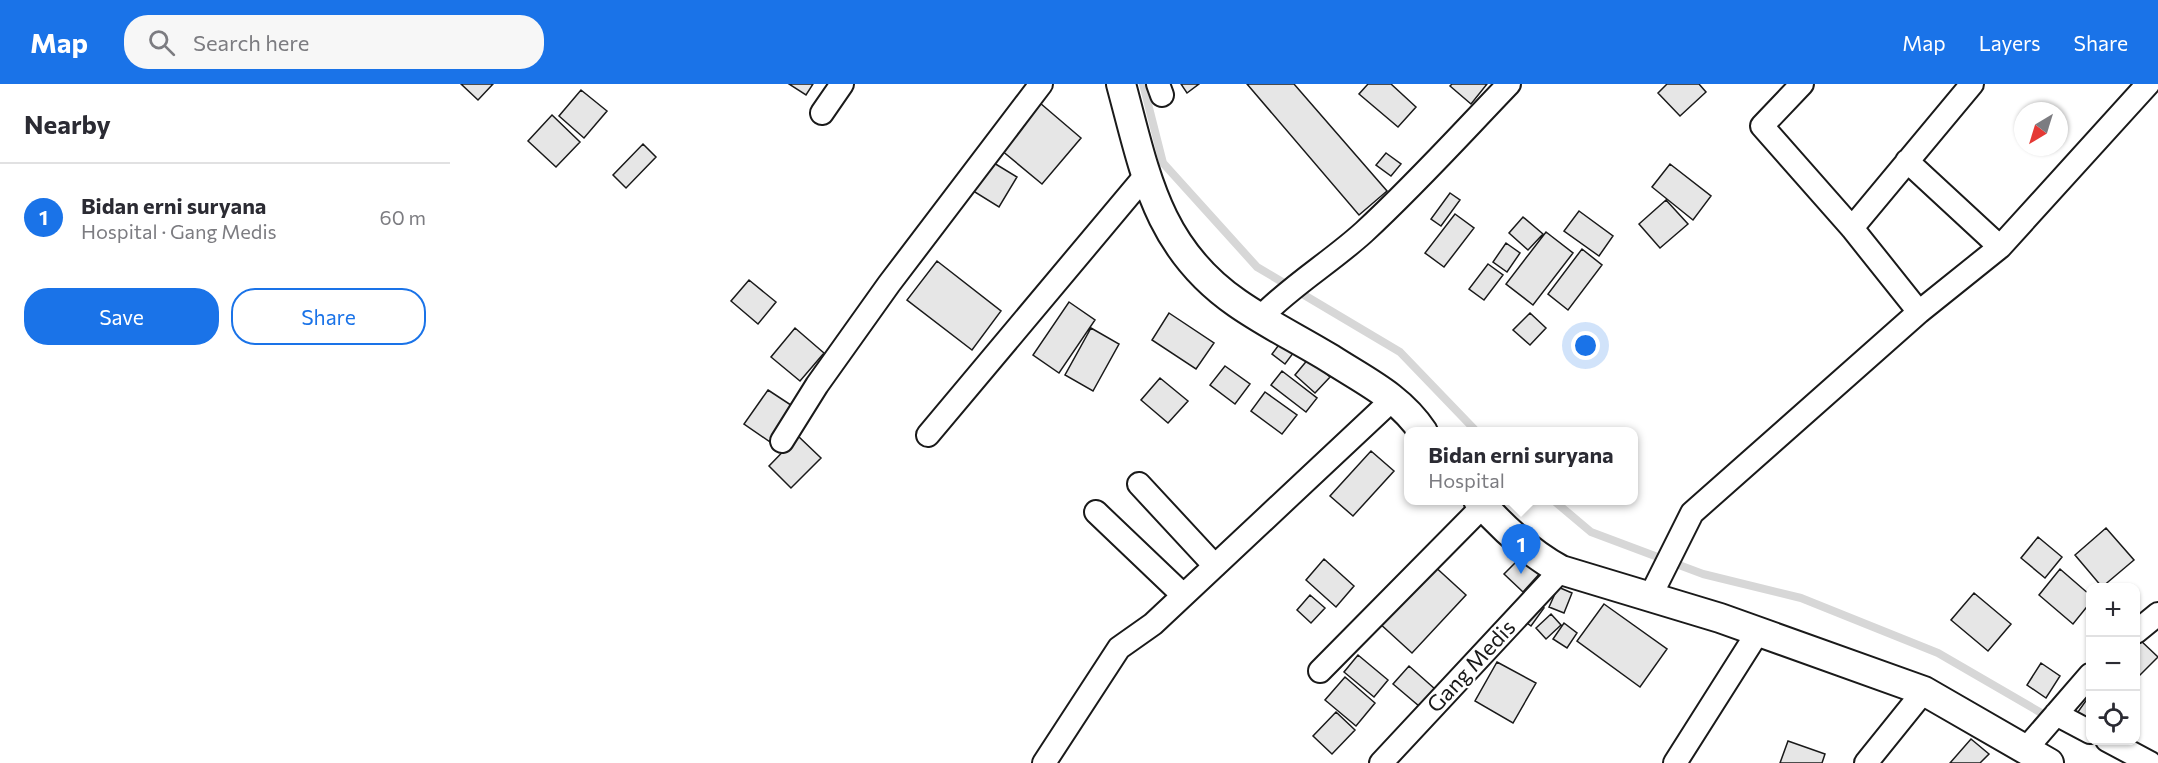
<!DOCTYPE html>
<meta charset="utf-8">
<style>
:root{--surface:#fff;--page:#f7f7f7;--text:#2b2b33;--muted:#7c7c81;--line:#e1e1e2;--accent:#1a73e8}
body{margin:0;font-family:Commissioner,sans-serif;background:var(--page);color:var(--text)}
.controls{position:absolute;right:18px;bottom:18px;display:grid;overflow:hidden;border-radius:12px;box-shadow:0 2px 4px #0004}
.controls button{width:54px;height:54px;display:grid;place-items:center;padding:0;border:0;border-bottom:2px solid var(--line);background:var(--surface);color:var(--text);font:30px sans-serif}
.compass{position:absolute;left:1564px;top:18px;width:54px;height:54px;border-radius:50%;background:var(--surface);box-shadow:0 2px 4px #0004;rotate:218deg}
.you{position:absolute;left:1136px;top:262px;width:21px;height:21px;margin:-15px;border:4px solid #fff;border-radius:50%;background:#1a73e8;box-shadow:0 0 0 9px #1a73e833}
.badge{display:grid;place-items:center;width:39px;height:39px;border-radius:50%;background:var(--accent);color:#fff;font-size:20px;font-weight:700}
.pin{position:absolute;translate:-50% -50px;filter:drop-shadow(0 2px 3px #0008)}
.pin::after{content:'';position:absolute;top:32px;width:21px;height:18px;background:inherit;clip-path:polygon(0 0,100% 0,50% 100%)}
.popup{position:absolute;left:954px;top:343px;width:234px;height:78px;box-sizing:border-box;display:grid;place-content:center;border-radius:12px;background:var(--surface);filter:drop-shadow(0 2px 4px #0005);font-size:20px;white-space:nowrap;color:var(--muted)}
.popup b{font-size:22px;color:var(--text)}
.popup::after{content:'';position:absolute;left:50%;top:100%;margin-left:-12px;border:12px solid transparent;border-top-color:var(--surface)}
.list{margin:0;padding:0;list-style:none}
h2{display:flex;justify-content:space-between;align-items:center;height:78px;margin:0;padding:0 24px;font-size:26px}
h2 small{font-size:20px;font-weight:400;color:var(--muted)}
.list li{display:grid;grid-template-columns:39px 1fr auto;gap:18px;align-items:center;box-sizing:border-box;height:108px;padding:0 24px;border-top:2px solid var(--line)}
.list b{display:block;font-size:22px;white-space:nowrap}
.list p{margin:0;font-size:20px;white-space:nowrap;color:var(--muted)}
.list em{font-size:20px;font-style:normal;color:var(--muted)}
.actions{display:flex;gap:12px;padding:18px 24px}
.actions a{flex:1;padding:14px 0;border:2px solid var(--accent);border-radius:24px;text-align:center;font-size:21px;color:var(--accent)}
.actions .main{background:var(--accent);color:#fff}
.icon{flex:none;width:33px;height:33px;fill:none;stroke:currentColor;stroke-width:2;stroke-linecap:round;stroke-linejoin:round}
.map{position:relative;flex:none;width:1708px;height:679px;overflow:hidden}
header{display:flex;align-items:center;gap:36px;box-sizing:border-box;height:84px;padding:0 30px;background:var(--accent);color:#fff}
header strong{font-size:28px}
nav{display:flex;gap:33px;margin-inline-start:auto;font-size:21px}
.search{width:420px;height:54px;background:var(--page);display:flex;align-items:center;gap:15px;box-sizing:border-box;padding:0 21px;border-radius:24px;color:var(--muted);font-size:22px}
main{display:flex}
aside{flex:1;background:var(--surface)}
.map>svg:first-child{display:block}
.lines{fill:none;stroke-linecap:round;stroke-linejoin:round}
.stream{stroke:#d7d7d7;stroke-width:8}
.building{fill:#e6e6e6;stroke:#1a1a1a;stroke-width:1.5}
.minor-casing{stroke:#1a1a1a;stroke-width:26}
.tertiary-casing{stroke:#1a1a1a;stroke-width:32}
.minor{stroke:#fff;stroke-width:22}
.tertiary{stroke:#fff;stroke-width:28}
.labels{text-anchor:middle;stroke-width:4.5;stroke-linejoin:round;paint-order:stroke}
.street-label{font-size:22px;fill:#1a1a1a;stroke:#fff}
</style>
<header>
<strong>Map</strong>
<div class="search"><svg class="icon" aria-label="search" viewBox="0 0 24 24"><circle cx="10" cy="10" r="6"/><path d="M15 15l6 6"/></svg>Search here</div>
<nav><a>Map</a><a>Layers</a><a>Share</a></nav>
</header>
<main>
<aside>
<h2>Nearby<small></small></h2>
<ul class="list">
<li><span class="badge">1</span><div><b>Bidan erni suryana</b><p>Hospital · Gang Medis</p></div><em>60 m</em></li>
</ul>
<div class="actions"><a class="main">Save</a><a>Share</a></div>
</aside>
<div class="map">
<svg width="1708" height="679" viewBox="0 0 1708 679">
<rect width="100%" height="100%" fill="#fff"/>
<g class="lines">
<path class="stream" d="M693,0L713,79L807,183L950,268L1027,348
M1103,416L1141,448L1253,490L1351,514L1488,569L1600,634"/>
</g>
<path class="building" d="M11,0H43L28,16Z
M339,0H363L356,11Z
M731,0H749L737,9Z
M797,0H844L937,107L909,131Z
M918,0H941L966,23L948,43L909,10Z
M1002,0H1037L1021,20L1000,2Z
M1217,0H1249L1256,8L1230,32L1208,9Z
M131,6L157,27L134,54L109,32Z
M590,19L631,54L592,100L551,66Z
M102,31L130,58L106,83L78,57Z
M193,60L206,73L176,104L163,91Z
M936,69L951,80L941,92L926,81Z
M539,76L567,93L549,123L520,105Z
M1220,80L1261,112L1243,136L1202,103Z
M1000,109L1010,116L991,142L981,135Z
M1216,116L1238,140L1210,164L1189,140Z
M1129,127L1163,152L1149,172L1114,147Z
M1005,130L1024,144L994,183L975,169Z
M1073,133L1093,150L1078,166L1059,149Z
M1096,148L1123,169L1083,221L1056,200Z
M1056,159L1070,169L1057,188L1043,178Z
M1132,165L1152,181L1118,226L1098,210Z
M487,177L551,227L522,266L457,216Z
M1038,180L1053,191L1034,216L1019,205Z
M299,196L326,218L308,240L281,217Z
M619,218L645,236L609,289L583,271Z
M719,229L764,259L746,285L702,256Z
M1080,229L1096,244L1080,261L1063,246Z
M345,244L374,269L350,297L321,273Z
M641,244L669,260L643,307L615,291Z
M834,254L847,264L835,280L822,270Z
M859,274L880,293L865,309L845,291Z
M775,282L800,300L785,320L760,301Z
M832,287L867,314L856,328L821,301Z
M710,294L738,317L718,339L691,316Z
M318,306L347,325L323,360L294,340Z
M815,308L847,331L832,350L801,327Z
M348,352L371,374L341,404L319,382Z
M921,367L944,387L903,432L880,412Z
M1656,444L1684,476L1652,503L1625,471Z
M1588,453L1612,473L1595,494L1571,474Z
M1074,470L1092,487L1073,508L1054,490Z
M874,475L904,502L886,523L856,496Z
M982,480L1016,511L962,569L928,538Z
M1610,485L1640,511V519L1623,540L1589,511Z
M1108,503L1122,509L1114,529L1099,523Z
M1524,509L1561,540L1538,567L1501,536Z
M860,511L875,524L861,539L847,526Z
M1084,516L1094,524L1081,542L1070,534Z
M1154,520L1217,565L1190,603L1127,557Z
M1101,530L1111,541L1096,555L1086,544Z
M1114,539L1127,549L1117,564L1103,555Z
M1689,555L1708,573L1686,595V559Z
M908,571L938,596L924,613L894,588Z
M1047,578L1086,599L1063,639L1025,617Z
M1591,579L1610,592L1596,614L1577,601Z
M959,582L985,605L969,622L943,600Z
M895,593L925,619L906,642L875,616Z
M1640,611V643L1625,632Z
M886,628L905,646L882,670L863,652Z
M1521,655L1539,670L1530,679H1500Z
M1338,657L1375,670L1372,679H1330Z"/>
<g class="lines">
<g class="minor-casing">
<path id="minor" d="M708,0L712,11
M1352,0L1312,42L1402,144L1469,228
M372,29L392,0
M1457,77L1550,163
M1402,144L1522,0
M811,233C842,201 881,178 914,148C965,101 1011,50 1059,0
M478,351L696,91
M332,357L367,301L439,200L591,0
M689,400L765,482
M646,428L733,511
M1200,513L1242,429L1469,228L1550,163L1698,0
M1686,548L1708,530
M870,587L1033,422
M1606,630L1640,648
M1657,656L1700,679
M1575,666L1640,591
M594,679L669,564L703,540L943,315
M931,679L1111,486
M1225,679L1308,548
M1416,679L1474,607"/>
</g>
<g class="tertiary-casing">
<path id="tertiary" d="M671,0C695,88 706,163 787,219C817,240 850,256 881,275C915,297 950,313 973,348
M1028,416C1052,443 1079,469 1111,486L1270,534L1474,607L1599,679"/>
</g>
<use href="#minor" class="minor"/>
<use href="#tertiary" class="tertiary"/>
</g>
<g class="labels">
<g class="street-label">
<text transform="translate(1021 582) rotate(-47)" y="8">Gang Medis</text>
</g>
</g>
</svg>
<div class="controls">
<button>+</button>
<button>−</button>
<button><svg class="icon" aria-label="locate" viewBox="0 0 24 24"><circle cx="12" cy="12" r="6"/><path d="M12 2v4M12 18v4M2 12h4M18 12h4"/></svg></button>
</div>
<svg class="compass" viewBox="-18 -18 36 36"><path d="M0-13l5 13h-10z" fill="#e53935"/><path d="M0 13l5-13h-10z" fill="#7c7c81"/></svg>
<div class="you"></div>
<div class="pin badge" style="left:1071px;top:490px">1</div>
<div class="popup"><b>Bidan erni suryana</b>Hospital</div>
</div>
</main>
